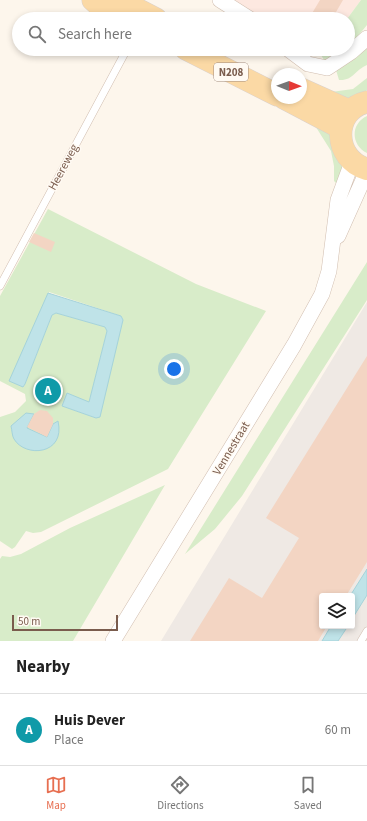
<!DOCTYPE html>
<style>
:root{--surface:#fff;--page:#f2f2f2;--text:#222;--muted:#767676;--line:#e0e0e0;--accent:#e76f51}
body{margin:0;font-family:"Source Sans 3",sans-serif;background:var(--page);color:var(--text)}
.controls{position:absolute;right:12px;bottom:12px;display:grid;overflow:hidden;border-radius:4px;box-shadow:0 2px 6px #0003}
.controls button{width:36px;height:36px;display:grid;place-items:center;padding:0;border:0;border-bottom:1px solid var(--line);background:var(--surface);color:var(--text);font:20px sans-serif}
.compass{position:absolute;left:271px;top:68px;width:36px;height:36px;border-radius:50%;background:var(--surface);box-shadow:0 2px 6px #0003;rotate:91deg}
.scale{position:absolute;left:12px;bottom:10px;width:106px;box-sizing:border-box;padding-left:4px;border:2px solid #7a5c4d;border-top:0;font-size:11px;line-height:14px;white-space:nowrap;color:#7a5c4d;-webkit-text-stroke:3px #fffaf3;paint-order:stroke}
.you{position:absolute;left:174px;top:369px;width:14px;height:14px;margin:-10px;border:3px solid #fff;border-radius:50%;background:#1a73e8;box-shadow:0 0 0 6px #1a73e833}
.badge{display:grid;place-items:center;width:26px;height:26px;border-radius:50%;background:var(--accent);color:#fff;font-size:13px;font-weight:700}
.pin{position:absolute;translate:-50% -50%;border:2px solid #fff;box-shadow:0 1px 4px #0006}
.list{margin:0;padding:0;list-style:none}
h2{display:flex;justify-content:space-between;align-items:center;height:52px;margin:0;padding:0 16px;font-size:17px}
h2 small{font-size:13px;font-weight:400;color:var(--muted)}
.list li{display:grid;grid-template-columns:26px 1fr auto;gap:12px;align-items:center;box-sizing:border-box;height:72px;padding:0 16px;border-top:1px solid var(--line)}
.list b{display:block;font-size:15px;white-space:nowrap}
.list p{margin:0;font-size:13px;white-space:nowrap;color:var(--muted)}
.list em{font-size:13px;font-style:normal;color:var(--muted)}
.icon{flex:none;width:22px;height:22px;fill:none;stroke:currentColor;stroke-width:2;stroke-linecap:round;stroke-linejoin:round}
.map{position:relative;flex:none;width:367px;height:641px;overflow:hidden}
.search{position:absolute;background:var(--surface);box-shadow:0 2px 6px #0003;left:12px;right:12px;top:12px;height:44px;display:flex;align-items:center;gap:10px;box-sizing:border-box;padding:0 14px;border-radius:22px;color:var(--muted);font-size:15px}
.sheet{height:124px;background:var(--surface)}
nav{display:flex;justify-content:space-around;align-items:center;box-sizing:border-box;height:56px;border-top:1px solid var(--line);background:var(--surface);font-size:11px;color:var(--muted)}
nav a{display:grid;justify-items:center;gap:2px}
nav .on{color:var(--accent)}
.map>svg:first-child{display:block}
.commercial{fill:#fde8e0}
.industrial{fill:#efe9e4;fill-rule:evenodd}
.green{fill:#d8ecc9;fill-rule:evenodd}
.water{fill:#bfe3e8;stroke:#a5d3da}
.building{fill:#f3d5c3}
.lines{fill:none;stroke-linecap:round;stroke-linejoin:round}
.lane-casing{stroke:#d1beb0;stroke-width:8}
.street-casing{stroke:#d1beb0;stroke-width:16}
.primary-casing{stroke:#dad1cd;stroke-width:23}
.lane{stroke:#fff;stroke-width:7}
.street{stroke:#fff;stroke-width:15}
.primary{stroke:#fbd9a5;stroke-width:22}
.labels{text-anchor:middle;stroke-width:3;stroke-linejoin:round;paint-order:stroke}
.shield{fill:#fffaf3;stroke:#a28b7f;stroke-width:1}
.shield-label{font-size:11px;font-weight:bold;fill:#7a5c4d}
.street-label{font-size:12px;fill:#7a5c4d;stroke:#fffaf3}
</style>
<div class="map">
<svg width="367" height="641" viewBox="0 0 367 641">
<rect width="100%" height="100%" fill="#fdf6ec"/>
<path class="commercial" d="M215,0H361L347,19H252Z"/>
<path class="industrial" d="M367,302V641H161ZM322,596H352V626H322Z"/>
<path class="green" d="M361,0H367V25L348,48L347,19Z
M367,45V65C355,70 353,81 339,80L336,70Z
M325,49H347L334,59L324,60L321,55Z
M367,78V90L362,95L345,100L331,92L353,89Z
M367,116V153C351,145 350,124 367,116Z
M314,124L328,128L340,155L343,170L337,184L334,181V166L331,151Z
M48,209L196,284L266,311L168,469L41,532L33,533L26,531L15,547L12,549L0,541V417L15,412L26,401L25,394L0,381V296ZM49,292L121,316L123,320L96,418L62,406L67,393L89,403L107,331L105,327L56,313L52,315L25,384L23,387L10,381Z
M367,262V300L242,496L215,529L185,554Z
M165,485L73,641H0V559L2,556L10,557L21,554L70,528Z"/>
<path class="water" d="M48,293L121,316L123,320L100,417L96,418L62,406L67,393L89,402L107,331L105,327L56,313L52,315L25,384L23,387L9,381Z
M26,413L34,414L27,428L47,437L53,424L58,421C66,455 25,458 14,439C12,436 12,430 11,426Z
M367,569V595L352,619V596H350Z
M331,626H348L338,641H322Z"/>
<path class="building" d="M320,0H343L332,19H319L311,15Z
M34,233L55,242L51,252L29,242Z
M367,356V562L346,596H322V626H327L318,641H190L229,578L262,598L299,538L266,518Z
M40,410L47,411L53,418V424L47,437L27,427L34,414Z"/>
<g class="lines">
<g class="lane-casing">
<path id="lane" d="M0,286L127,49
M361,641L367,631"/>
</g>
<g class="street-casing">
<path id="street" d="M220,0L250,19
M288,49L308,64L327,68L351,52L367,38
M338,236L367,171
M113,641L294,345L322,294L329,271L338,200L352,162"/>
</g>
<g class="primary-casing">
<path id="primary" d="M93,0L102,8L126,19
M114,0L133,7L156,19
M186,49L277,95
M301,89L350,111
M284,98L341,128
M367,102C331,110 333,160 367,169"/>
</g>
<use href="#lane" class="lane"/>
<use href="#street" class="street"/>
<use href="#primary" class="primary"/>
</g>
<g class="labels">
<rect class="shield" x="214" y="63" width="34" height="18" rx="3"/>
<g class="shield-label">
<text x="231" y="76">N208</text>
</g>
<g class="street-label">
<text transform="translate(63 167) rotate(-62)" y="4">Heereweg</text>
<text transform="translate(231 448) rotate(-59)" y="4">Vennestraat</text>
</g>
</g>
</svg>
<div class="controls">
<button><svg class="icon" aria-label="layers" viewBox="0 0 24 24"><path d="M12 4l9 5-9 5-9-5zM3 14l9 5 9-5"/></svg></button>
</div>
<svg class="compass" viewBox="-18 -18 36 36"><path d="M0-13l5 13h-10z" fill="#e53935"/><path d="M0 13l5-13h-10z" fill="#767676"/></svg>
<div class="scale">50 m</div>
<div class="you"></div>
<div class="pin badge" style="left:48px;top:391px;background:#0f9aa8">A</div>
<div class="search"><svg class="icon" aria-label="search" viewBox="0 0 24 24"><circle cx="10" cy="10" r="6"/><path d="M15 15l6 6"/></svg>Search here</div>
</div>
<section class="sheet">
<h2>Nearby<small></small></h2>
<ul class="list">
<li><span class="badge" style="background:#0f9aa8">A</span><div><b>Huis Dever</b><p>Place</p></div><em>60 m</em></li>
</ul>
</section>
<nav>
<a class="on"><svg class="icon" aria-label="map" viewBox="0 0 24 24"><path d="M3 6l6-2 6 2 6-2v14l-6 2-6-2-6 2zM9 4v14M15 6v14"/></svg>Map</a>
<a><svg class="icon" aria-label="directions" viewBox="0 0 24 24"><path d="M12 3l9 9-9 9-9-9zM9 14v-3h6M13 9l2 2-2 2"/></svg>Directions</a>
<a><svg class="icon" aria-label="saved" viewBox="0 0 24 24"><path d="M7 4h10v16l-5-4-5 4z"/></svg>Saved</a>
</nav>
